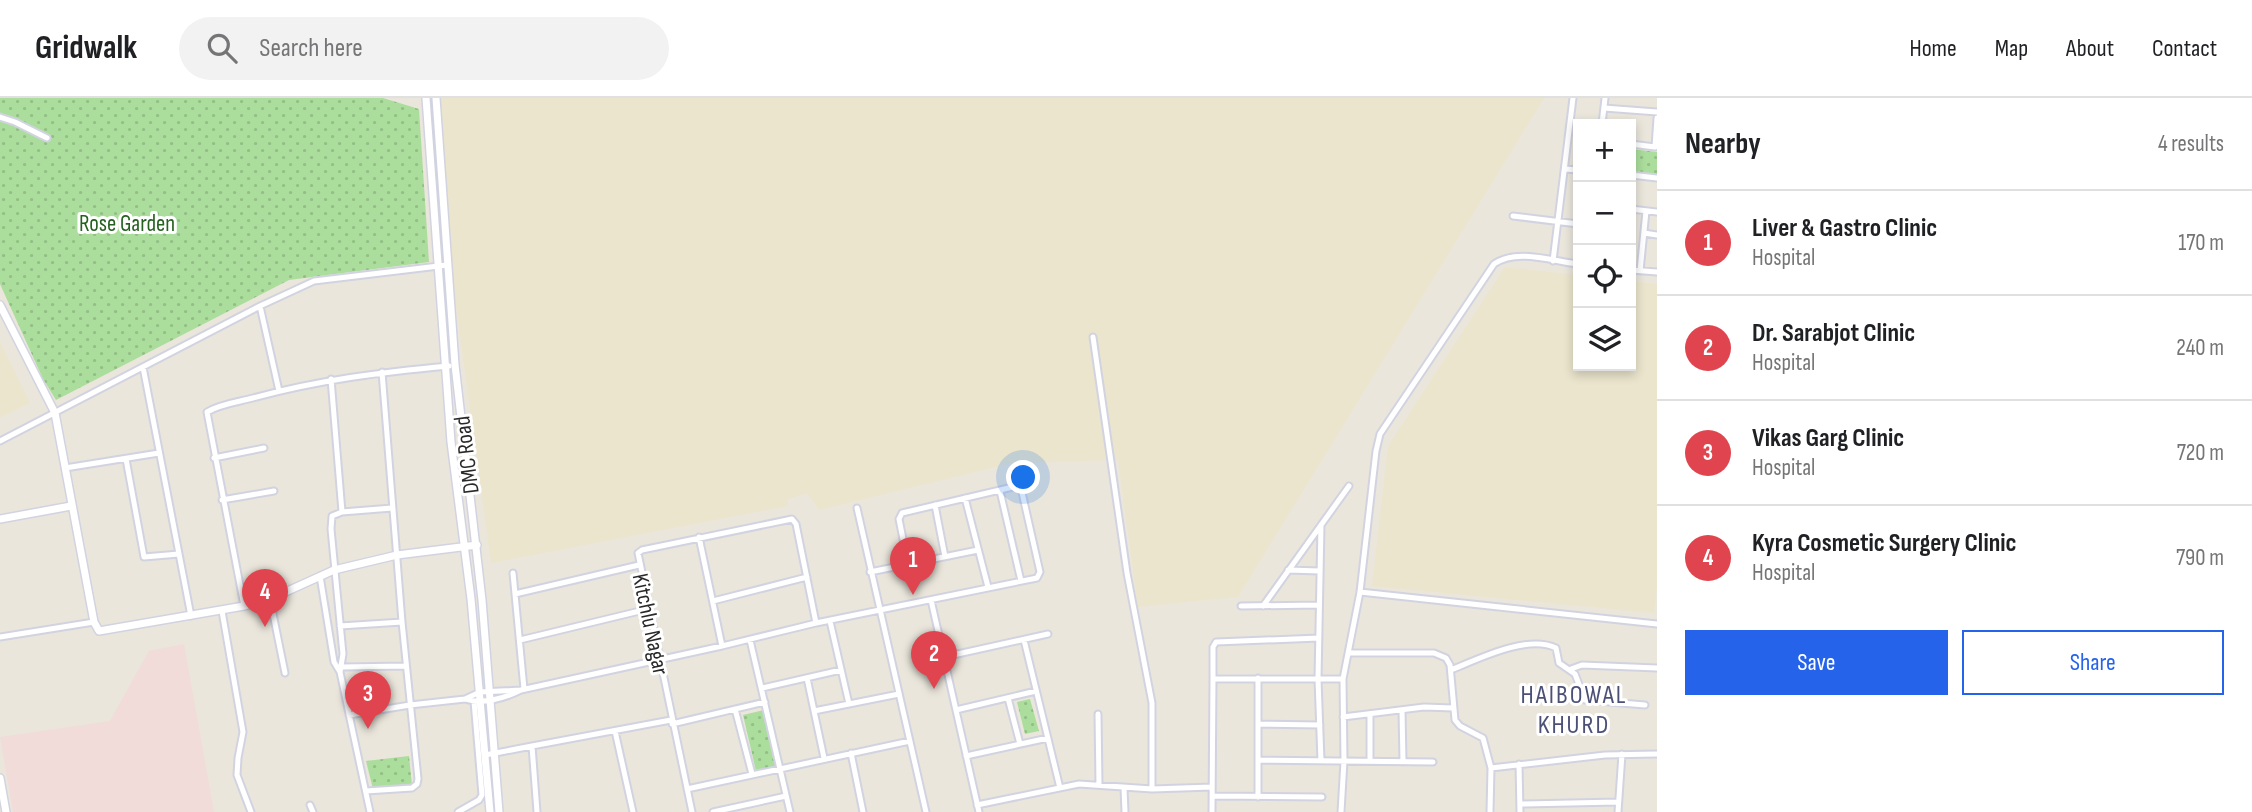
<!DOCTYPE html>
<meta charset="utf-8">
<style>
:root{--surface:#fff;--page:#f2f2f2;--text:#202124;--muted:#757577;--line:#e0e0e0;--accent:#2563eb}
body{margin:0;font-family:"Sofia Sans Condensed",sans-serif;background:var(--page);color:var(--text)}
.controls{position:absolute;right:21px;top:21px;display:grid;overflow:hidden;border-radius:0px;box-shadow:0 4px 10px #0003}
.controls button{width:63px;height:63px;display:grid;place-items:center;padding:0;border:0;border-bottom:2px solid var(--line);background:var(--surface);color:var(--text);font:35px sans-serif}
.you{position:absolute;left:1024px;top:380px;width:24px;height:24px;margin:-18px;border:5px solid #fff;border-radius:50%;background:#1a73e8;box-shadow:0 0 0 10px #1a73e833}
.badge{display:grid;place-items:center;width:46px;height:46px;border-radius:50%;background:var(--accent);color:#fff;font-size:23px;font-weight:700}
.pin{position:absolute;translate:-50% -58px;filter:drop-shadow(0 2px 4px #0008)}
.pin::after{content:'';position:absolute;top:37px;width:24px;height:21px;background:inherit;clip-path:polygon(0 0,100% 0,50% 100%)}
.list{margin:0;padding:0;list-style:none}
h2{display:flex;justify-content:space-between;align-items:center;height:91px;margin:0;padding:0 28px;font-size:30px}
h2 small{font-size:23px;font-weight:400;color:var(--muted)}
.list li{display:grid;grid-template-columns:46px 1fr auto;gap:21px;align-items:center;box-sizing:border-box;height:105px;padding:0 28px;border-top:2px solid var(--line)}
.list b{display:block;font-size:26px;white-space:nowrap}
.list p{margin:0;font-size:23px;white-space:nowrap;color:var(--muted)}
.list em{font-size:23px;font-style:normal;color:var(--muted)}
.actions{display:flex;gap:14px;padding:21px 28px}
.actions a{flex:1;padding:16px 0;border:2px solid var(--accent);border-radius:0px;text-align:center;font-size:24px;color:var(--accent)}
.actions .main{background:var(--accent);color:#fff}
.icon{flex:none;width:38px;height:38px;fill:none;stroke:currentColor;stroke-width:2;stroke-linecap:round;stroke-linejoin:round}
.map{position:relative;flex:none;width:1657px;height:714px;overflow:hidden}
header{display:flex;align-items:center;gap:42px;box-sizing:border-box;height:98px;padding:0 35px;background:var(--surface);border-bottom:2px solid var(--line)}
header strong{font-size:33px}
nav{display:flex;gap:38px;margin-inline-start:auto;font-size:24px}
.search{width:490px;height:63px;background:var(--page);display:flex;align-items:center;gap:18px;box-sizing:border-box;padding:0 24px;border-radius:38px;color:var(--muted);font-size:26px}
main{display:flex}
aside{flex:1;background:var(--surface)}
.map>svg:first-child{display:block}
.education{fill:#ebe5cd}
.medical{fill:#f1dcda}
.grass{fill:url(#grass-dots)}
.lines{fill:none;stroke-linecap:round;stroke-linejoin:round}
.street-casing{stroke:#d2d3e1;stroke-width:9}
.secondary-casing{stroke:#d2d3e1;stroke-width:10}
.street{stroke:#fff;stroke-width:5}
.secondary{stroke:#fff;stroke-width:7}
.labels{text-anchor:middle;stroke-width:6;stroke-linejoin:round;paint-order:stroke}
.park-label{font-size:23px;fill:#25611f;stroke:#fff}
.street-label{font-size:23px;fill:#292929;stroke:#fff}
.quarter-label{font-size:26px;letter-spacing:2px;fill:#4d5076;stroke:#fff}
</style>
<header>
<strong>Gridwalk</strong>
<div class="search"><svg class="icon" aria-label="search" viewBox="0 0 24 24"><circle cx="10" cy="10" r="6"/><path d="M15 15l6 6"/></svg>Search here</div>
<nav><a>Home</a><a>Map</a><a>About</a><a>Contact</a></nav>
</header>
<main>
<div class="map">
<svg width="1657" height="714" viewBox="0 0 1657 714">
<defs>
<pattern id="grass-dots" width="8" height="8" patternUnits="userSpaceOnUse" patternTransform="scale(1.75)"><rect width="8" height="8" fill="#abdd9c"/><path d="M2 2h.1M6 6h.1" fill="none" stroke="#93be86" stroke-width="1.8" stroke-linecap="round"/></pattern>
</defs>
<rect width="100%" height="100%" fill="#eae6dc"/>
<path class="education" d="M438,0H1544L1238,499L1138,509L1118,362L1012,365L819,412L807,395L788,401V408L491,465L450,164Z
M1505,169L1578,177V268H1631V183L1657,186V490L1654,515L1372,488L1388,348Z
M0,244L30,305L0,320Z"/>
<path class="medical" d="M184,546L214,714H13L0,639L110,623L149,553Z"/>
<path class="grass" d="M0,0H383L419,11L429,164L289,182L56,302L43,281L0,186Z
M1631,51L1657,54V76L1631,74Z
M1030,601L1039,633L1025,636L1017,604Z
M764,612L777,668L756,673L743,617Z
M409,658L412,687L373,691L366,663Z"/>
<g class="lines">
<g class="street-casing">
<path id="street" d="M1604,10L1657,14
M0,19L15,24L47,40
M1602,26L1605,0
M1631,46L1655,49
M1655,49L1657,20
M1565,71L1578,72
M1631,77L1657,80
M1631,111L1657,114
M1513,118L1578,126
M1644,135L1657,137
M1553,163L1573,0
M1631,172L1657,174
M1640,173L1646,113
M260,208L279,293
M1093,239L1127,475L1152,605V691
M143,269L191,518
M331,281L342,414
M0,343L260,208L314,183L447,167
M214,360L264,350
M126,361L144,459L179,456
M65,370L159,355
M1000,393L1021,483
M965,400L988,489
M222,402L274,393
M935,407L945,459
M857,410L926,714
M1321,427L1318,581L1321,663
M699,439L722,548
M1288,472L1320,473
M870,474L978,452
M513,475L524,591
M320,478L334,564L340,574L370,714
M1360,494L1657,526
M515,496L639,467
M270,501L285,575
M931,502L979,714
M713,503L807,479
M244,508L207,314C220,306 238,304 253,300C318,282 382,274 449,268
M1241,508L1319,507
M1263,508L1349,388
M222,513L243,634L238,660L237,677L251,714
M830,523L849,606
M340,528L402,524
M0,539L94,524
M520,542L648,511
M750,542L790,714
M1024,542L1060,690
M1349,555H1434L1446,560L1450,567L1455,622L1460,628L1483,640L1491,670
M944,559L1048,536
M342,569L406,568
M1571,571L1582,567L1657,570
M1451,572C1478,561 1528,536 1556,550L1559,565L1575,576L1585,602L1645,607
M340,574L343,556L331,431L332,418L342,414L392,410
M807,580L824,660
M1258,580V662L1433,664
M1213,581V549L1216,544L1319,540
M762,590L841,572
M521,592L480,594L465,601C482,607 505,600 521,592L722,548L816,525L1037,480L1040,474L1021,390L1017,388L902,415L899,421L908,466
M1008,600L1020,646
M735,611L752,676
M956,612L1036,593
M1402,612L1403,664
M814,613L899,596
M1098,616L1099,687
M349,617L410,607L465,601
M1343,619L1424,609L1453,610
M672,626L765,604
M1258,626L1320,627
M615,633L633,714
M532,648L671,622
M851,655L863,714
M485,657L532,648L537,714
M966,658L1048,640
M1370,663V616
M1519,666L1520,714
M1124,690L1125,714
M687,691L910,643
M366,693L412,690L417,686L418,681L402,524L382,274
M1212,698L1322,699
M1258,699V662
M1520,706L1618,704
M310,707L313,714
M977,707L1079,686L1152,691L1212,689
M458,714L479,702L482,697L474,603
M692,714L638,455L642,452L792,421L796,426L816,525
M713,714L786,698
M1212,714L1213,581H1343
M1341,714L1344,663L1343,581L1360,494L1376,353L1380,336L1494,166C1517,150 1552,163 1578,166
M1490,714L1491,670L1605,657L1657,656
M1618,714L1622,656"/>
</g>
<g class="secondary-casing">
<path id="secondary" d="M426,0L451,344L471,501L490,714
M436,0L455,267L482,502L499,714
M0,207L55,315L94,524L99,533L244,508L270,501L334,472L397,457L477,447
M0,421L71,408
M0,680L6,714"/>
</g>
<use href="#street" class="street"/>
<use href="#secondary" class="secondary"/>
</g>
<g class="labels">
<g class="park-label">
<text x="127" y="133">Rose Garden</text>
</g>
<g class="street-label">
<text transform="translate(466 357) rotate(-97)" y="8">DMC Road</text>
<text transform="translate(651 526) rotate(78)" y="8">Kitchlu Nagar</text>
</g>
<g class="quarter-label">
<text x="1574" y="605">HAIBOWAL<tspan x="1574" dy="30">KHURD</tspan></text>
</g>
</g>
</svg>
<div class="controls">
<button>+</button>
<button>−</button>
<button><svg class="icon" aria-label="locate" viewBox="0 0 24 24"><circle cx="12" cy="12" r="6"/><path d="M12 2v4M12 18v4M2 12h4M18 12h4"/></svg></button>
<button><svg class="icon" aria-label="layers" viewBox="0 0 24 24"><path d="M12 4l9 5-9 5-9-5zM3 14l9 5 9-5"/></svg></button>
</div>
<div class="you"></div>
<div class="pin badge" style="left:913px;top:497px;background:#e0444e">1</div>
<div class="pin badge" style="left:934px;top:591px;background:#e0444e">2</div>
<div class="pin badge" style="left:368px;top:631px;background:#e0444e">3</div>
<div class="pin badge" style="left:265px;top:529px;background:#e0444e">4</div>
</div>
<aside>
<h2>Nearby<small>4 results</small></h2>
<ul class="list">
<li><span class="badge" style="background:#e0444e">1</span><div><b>Liver &amp; Gastro Clinic</b><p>Hospital</p></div><em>170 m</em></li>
<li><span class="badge" style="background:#e0444e">2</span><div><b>Dr. Sarabjot Clinic</b><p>Hospital</p></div><em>240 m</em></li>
<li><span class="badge" style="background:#e0444e">3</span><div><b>Vikas Garg Clinic</b><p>Hospital</p></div><em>720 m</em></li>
<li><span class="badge" style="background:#e0444e">4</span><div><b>Kyra Cosmetic Surgery Clinic</b><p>Hospital</p></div><em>790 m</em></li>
</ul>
<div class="actions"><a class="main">Save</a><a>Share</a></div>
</aside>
</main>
